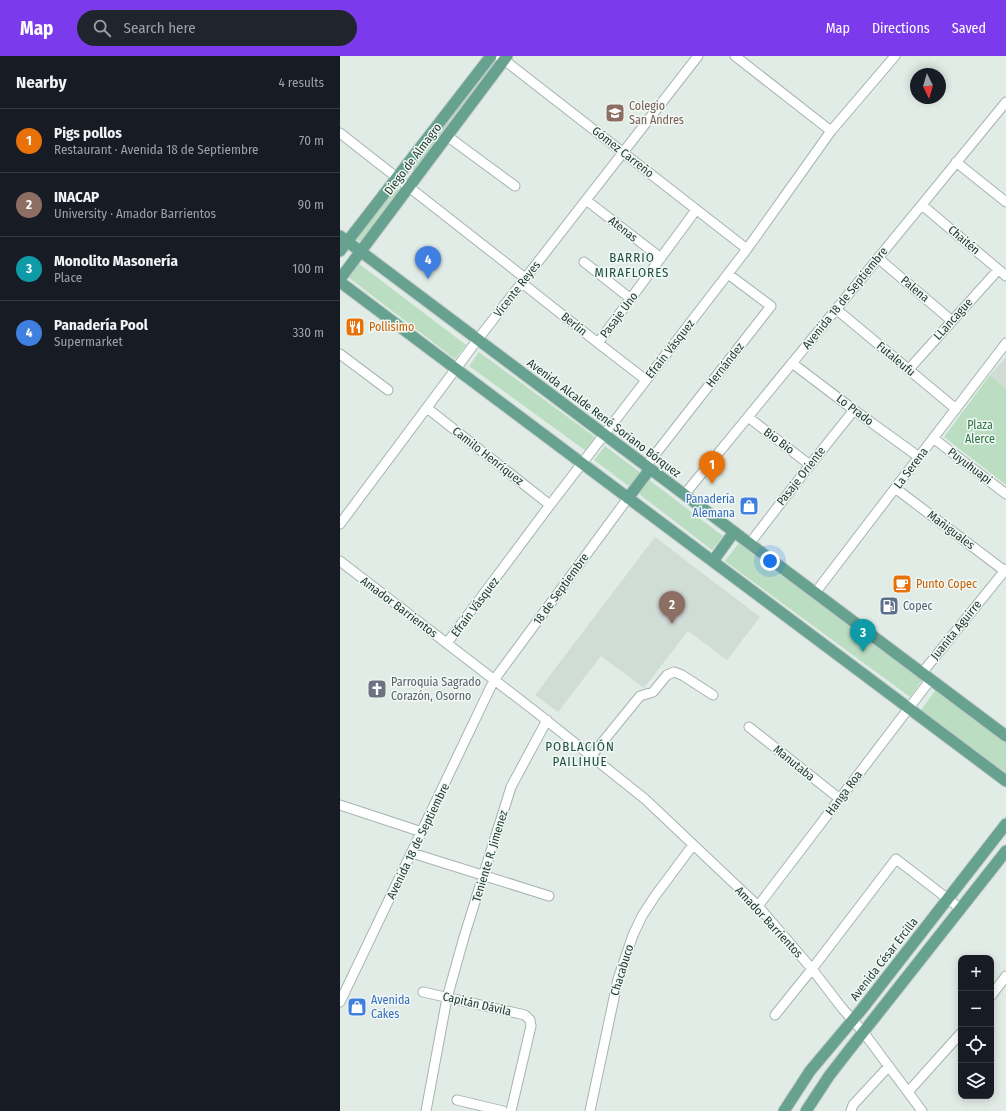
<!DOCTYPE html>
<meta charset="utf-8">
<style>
:root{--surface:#171b24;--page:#20242c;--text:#f1f3f6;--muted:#9ea1a6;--line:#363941;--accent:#7c3aed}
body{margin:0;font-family:"Fira Sans Condensed",sans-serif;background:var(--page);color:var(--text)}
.controls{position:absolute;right:12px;bottom:12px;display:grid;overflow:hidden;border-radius:8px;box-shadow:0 2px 10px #0003}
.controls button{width:36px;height:36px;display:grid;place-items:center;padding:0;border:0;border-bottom:1px solid var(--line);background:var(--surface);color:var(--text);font:20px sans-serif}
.compass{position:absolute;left:570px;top:12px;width:36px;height:36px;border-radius:50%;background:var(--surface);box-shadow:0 2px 10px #0003;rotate:175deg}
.you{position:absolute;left:430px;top:505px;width:14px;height:14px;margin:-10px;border:3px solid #fff;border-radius:50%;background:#1a73e8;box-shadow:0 0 0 6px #1a73e833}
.badge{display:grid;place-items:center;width:26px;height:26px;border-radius:50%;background:var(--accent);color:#fff;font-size:13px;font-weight:700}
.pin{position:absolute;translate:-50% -33px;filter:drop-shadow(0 1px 2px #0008)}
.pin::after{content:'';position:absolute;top:21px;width:14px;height:12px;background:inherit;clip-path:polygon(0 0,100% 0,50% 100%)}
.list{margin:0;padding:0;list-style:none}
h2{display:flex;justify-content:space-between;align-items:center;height:52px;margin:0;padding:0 16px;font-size:17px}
h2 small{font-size:13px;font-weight:400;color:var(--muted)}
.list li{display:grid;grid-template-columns:26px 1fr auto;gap:12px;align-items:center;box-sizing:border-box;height:64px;padding:0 16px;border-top:1px solid var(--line)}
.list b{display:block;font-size:15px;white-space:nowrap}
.list p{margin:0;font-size:13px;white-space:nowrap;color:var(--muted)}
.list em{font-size:13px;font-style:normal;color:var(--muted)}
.icon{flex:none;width:22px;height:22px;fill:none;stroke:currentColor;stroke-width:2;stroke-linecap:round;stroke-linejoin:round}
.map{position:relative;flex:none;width:666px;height:1055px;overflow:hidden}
header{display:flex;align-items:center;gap:24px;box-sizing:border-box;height:56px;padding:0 20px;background:var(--accent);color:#fff}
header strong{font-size:19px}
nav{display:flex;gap:22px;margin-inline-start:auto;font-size:14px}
.search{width:280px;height:36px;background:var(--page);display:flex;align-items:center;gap:10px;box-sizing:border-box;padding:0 14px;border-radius:22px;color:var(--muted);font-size:15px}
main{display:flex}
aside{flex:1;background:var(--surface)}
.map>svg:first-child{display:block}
.built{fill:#d0dcd6}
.green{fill:#bbddc2}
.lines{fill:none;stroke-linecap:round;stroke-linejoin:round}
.minor-casing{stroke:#a5b4ae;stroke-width:11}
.major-casing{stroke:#c1c9c6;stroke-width:13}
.minor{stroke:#fff;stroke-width:9}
.major{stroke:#67a18f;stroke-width:11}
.labels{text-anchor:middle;stroke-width:3;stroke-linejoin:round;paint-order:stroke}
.education-label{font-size:12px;fill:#785e54;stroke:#f2f9f5;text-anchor:start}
.street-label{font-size:12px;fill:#223d34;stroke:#f2f9f5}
.food-label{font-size:12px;fill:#c56008;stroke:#f2f9f5;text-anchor:start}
.park-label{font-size:12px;fill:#2d7344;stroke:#f2f9f5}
.shop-label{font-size:12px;fill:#366cbe;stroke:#f2f9f5;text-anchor:end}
.service-label{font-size:12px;fill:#4e5e75;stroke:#f2f9f5;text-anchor:start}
.worship-label{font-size:12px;fill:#5b616d;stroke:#f2f9f5;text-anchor:start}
.neighbourhood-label{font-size:13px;letter-spacing:1px;fill:#1e4f40;stroke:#f2f9f5}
</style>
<header>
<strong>Map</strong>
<div class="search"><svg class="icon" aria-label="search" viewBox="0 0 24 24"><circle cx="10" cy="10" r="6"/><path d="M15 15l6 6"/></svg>Search here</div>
<nav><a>Map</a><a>Directions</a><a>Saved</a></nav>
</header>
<main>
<aside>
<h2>Nearby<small>4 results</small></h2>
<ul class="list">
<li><span class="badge" style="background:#e8710a">1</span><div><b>Pigs pollos</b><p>Restaurant · Avenida 18 de Septiembre</p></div><em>70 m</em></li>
<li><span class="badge" style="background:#8d6e63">2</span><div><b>INACAP</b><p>University · Amador Barrientos</p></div><em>90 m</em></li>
<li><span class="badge" style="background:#0f9aa8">3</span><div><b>Monolito Masonería</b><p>Place</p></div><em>100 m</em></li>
<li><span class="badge" style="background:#3f7fe0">4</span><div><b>Panadería Pool</b><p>Supermarket</p></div><em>330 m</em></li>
</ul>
</aside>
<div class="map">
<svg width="666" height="1055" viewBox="0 0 666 1055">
<rect width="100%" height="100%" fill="#e2ece7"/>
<path class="built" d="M666,301V333L650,319Z
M315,481L420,561L387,604L348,575L304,632L261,600L218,656L195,639Z"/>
<path class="green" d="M148,8L154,12L74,115L71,112Z
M55,131L61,135L21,187L16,182Z
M18,207L126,289L115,303L8,221Z
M139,296L255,381L246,395L129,310Z
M650,319L666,333V429L604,381Z
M265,390L301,417L290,431L254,404Z
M308,423L383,480L372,494L298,437Z
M399,487L583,623L570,641L385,505Z
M597,632L666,683V717L581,654Z"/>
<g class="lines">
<g class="minor-casing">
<path id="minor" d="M159,0L407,193
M395,0L491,75
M0,77L185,222
M107,80L175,130
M616,106L666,146
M246,144L321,202
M582,149L666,220
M538,202L612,265
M244,206L291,243
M182,227L258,287L306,324
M496,253L616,353
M258,287L356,154
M0,298L48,334
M452,307L514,354L579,401
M569,313L658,214
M87,352L210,449
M408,361L470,409
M593,382L666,438
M306,410L431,250L388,218
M555,432L666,516
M344,439L666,46
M0,468L138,283L358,0
M410,487L470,409L514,354
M0,505L196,656L305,743L418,850L472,913L502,952L524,977L582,1055
M475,537L666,287
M107,587L210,449L407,193L491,75L555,0
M582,617L666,513
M409,671L500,743
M252,699L300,640L313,636L327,619L334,616L342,619L373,639
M0,749L82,776
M72,797L209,840
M418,850L591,623
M83,936L185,959L190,964L191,970L171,1055
M651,940L666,920
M0,946L154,624L288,442
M435,959L472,913L556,803L621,853
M568,1036L621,977
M117,1044L163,1055
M86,1055L107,942L124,881L171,731L207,664
M250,1055L278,923L293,879L302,860L315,840L353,789
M511,1055L513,1049L549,1010"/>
</g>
<g class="major-casing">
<path id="major" d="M0,180L666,680
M0,195L151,0
M0,223L167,0
M0,226L666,725
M288,442L310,413
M373,505L394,476
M444,1055L470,1015L522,953L666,768
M466,1055L489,1020L506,998L666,795"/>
</g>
<use href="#minor" class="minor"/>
<use href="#major" class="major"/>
</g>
<defs>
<g id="school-square" transform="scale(1)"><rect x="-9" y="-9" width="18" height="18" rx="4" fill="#8d6e63" stroke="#f2f9f5"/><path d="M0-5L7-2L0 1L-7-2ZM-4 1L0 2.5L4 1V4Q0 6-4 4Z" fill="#fff"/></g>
<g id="restaurant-square" transform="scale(1)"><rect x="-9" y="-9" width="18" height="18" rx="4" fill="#e8710a" stroke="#f2f9f5"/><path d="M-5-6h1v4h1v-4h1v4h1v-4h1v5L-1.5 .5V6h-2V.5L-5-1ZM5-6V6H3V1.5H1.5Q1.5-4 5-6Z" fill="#fff"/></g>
<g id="shop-square" transform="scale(1)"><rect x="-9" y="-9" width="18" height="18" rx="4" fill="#3f7fe0" stroke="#f2f9f5"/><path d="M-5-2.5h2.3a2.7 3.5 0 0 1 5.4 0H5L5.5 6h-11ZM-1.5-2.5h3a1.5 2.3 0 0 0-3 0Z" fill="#fff"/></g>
<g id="cafe-square" transform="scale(1)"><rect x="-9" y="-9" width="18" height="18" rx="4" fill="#e8710a" stroke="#f2f9f5"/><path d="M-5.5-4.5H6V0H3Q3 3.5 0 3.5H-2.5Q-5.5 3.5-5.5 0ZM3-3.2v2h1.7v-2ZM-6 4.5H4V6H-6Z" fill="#fff"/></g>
<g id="fuel-square" transform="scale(1)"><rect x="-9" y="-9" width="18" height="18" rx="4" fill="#5c6f8a" stroke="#f2f9f5"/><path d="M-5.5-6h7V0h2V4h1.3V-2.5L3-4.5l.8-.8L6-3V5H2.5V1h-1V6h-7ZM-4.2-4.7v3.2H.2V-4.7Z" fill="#fff"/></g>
<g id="church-square" transform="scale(1)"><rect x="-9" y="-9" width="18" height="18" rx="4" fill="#6b7280" stroke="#f2f9f5"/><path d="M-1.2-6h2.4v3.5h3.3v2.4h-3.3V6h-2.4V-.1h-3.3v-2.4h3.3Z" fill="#fff"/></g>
</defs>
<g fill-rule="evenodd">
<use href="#school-square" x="275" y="57"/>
<use href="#restaurant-square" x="15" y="271"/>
<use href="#shop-square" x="409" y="450"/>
<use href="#cafe-square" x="562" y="528"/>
<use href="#fuel-square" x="549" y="550"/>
<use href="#church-square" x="37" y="633"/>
<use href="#shop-square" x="17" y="951"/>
</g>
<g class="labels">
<g class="education-label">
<text x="289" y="54">Colegio<tspan x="289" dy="14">San Andres</tspan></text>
</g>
<g class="street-label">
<text transform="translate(283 96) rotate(38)" y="4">Gómez Carreño</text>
<text transform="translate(73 103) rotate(-53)" y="4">Diego de Almagro</text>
<text transform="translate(283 173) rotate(38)" y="4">Atenas</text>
<text transform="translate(624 184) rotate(40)" y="4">Chaitén</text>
<text transform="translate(177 233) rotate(-52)" y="4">Vicente Reyes</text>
<text transform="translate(575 233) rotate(40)" y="4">Palena</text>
<text transform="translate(505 242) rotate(-51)" y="4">Avenida 18 de Septiembre</text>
<text transform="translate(279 259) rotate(-53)" y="4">Pasaje Uno</text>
<text transform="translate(613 263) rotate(-48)" y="4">LLancague</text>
<text transform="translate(234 268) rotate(39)" y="4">Berlín</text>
<text transform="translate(330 293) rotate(-52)" y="4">Efraín Vásquez</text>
<text transform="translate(556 303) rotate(40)" y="4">Futaleufu</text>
<text transform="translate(385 309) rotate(-52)" y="4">Hernández</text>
<text transform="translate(515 354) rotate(37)" y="4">Lo Prado</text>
<text transform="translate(264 362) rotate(37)" y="4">Avenida Alcalde René Soriano Bórquez</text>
<text transform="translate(439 385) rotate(37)" y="4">Bio Bio</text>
<text transform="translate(148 400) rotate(38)" y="4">Camilo Henríquez</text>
<text transform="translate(630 410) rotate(37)" y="4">Puyuhuapi</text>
<text transform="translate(571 412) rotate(-53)" y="4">La Serena</text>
<text transform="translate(461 420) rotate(-52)" y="4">Pasaje Oriente</text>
<text transform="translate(611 474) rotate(37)" y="4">Mañiguales</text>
<text transform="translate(221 533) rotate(-54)" y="4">18 de Septiembre</text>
<text transform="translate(59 551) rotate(37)" y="4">Amador Barrientos</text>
<text transform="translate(135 551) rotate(-53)" y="4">Efraín Vásquez</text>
<text transform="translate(616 574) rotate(-51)" y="4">Juanita Aguirre</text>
<text transform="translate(454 707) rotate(39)" y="4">Manutaba</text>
<text transform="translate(504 737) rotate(-53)" y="4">Hanga Roa</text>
<text transform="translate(78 785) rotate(-64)" y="4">Avenida 18 de Septiembre</text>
<text transform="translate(150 800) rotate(-73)" y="4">Teniente R. Jimenez</text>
<text transform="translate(429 866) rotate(47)" y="4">Amador Barrientos</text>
<text transform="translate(544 903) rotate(-52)" y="4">Avenida César Ercilla</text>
<text transform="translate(282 914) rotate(-73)" y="4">Chacabuco</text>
<text transform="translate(137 948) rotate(13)" y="4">Capitán Dávila</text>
</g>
<g class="food-label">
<text x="29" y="275">Pollisimo</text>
<text x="576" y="532">Punto Copec</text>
</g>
<g class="park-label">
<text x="640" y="373">Plaza<tspan x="640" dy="14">Alerce</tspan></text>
</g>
<g class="shop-label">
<text x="395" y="447">Panadería<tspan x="395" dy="14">Alemana</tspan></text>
<text x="31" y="948" text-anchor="start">Avenida<tspan x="31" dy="14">Cakes</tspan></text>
</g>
<g class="service-label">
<text x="563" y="554">Copec</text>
</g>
<g class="worship-label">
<text x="51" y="630">Parroquia Sagrado<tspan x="51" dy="14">Corazón, Osorno</tspan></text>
</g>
<g class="neighbourhood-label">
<text x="292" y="206">BARRIO<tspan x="292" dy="15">MIRAFLORES</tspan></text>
<text x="240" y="695">POBLACIÓN<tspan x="240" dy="15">PAILIHUE</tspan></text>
</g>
</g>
</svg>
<div class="controls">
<button>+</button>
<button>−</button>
<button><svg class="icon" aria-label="locate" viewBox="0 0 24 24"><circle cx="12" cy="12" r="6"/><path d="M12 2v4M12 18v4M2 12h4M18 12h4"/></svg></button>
<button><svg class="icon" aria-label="layers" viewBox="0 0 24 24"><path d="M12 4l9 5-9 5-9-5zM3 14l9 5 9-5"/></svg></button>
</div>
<svg class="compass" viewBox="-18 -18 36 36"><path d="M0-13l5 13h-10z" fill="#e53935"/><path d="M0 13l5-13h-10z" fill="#9ea1a6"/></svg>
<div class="you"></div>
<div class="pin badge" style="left:372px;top:428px;background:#e8710a">1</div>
<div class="pin badge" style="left:332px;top:568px;background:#8d6e63">2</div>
<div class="pin badge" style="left:523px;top:596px;background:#0f9aa8">3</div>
<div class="pin badge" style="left:88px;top:223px;background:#3f7fe0">4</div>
</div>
</main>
